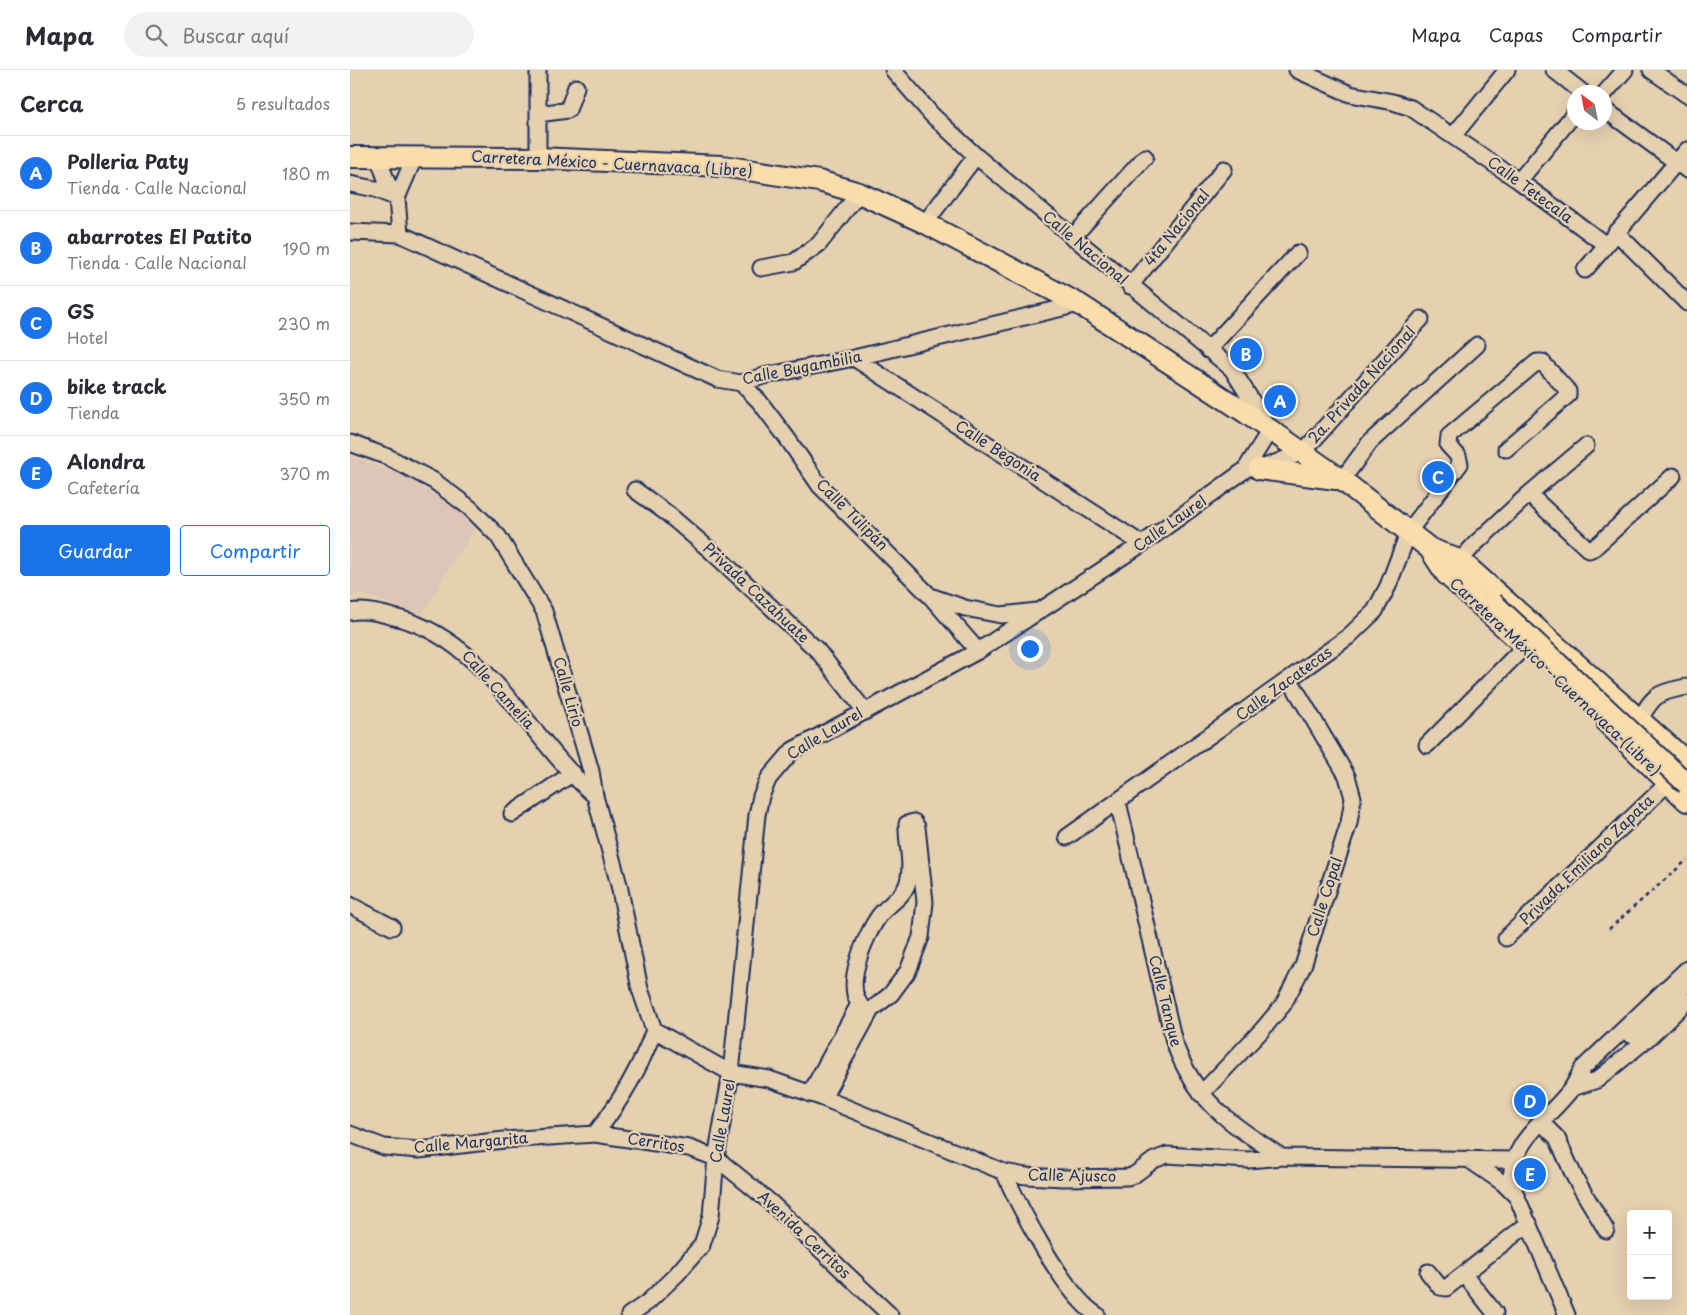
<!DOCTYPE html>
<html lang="es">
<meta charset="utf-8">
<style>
:root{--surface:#fff;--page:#f2f2f3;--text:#2b2b33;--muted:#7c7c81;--line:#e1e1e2;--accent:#1a73e8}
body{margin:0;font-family:"Playpen Sans",sans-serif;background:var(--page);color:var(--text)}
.controls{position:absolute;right:15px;bottom:15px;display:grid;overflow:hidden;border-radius:5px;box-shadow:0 5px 20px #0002}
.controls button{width:45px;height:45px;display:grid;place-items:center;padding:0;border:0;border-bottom:1px solid var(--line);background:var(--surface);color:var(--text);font:25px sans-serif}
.compass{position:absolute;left:1217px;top:15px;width:45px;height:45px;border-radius:50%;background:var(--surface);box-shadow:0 5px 20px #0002;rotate:328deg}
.you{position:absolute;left:679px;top:578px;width:18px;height:18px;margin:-12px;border:4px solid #fff;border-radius:50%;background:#1a73e8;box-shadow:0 0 0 8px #1a73e833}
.badge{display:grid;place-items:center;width:32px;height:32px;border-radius:50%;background:var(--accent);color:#fff;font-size:16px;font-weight:700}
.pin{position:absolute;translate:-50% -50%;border:2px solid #fff;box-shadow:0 1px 5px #0006}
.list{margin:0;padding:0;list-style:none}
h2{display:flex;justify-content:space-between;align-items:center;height:65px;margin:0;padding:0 20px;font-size:21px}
h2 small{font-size:16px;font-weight:400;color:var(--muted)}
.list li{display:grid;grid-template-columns:32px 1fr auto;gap:15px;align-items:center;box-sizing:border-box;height:75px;padding:0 20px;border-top:1px solid var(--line)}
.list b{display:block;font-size:19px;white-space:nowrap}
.list p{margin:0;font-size:16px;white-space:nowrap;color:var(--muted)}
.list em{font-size:16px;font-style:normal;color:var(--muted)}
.actions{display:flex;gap:10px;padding:15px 20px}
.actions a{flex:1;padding:11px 0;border:1px solid var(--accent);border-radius:5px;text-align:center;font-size:18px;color:var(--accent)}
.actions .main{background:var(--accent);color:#fff}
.icon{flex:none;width:28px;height:28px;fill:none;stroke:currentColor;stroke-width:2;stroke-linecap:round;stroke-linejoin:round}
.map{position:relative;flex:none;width:1337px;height:1245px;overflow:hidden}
header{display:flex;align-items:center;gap:30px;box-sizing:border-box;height:70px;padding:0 25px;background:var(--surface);border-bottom:1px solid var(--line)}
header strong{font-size:24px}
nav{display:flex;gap:28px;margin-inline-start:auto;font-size:18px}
.search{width:350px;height:45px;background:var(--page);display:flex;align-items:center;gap:12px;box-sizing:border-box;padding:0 18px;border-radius:28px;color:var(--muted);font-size:19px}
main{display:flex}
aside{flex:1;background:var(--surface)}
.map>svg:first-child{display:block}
.built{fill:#dfc4b9}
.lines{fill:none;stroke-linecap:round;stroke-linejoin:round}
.minor-casing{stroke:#1b2f5e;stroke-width:19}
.major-casing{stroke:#1b2f5e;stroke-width:24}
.path{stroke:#1b2f5e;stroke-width:2.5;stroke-dasharray:4 4;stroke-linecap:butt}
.minor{stroke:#e5d0af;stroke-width:15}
.major{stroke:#faddab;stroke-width:20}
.major-bridge-casing{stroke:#1b2f5e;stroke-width:24;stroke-linecap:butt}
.major-bridge{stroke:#faddab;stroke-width:20}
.labels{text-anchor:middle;stroke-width:4.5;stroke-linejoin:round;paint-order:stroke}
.street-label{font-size:15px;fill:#1b2f5e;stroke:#e5d0af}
</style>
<header>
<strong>Mapa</strong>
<div class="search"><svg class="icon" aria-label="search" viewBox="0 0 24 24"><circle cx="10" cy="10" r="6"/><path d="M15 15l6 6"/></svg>Buscar aquí</div>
<nav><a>Mapa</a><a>Capas</a><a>Compartir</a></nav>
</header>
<main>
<aside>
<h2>Cerca<small>5 resultados</small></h2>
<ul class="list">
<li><span class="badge">A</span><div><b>Polleria Paty</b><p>Tienda · Calle Nacional</p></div><em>180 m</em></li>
<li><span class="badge">B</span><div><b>abarrotes El Patito</b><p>Tienda · Calle Nacional</p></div><em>190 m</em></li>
<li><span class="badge">C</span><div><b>GS</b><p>Hotel</p></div><em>230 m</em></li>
<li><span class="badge">D</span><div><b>bike track</b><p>Tienda</p></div><em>350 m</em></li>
<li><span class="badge">E</span><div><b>Alondra</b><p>Cafetería</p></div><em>370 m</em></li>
</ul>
<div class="actions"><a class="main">Guardar</a><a>Compartir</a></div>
</aside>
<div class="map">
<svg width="1337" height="1245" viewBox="0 0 1337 1245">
<rect width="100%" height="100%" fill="#e5d0af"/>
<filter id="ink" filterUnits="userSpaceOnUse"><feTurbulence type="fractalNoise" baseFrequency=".02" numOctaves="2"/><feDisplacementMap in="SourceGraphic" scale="10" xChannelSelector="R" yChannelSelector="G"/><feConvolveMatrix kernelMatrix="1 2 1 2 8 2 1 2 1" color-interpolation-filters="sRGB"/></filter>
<g filter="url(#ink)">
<path class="built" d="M0,386L51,405L132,450L101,494L72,545L12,524L0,526Z"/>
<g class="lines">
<g class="minor-casing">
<path id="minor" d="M188,0V88
M947,0L1000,24L1043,32L1061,38L1169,111L1256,175
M1204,0L1232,22
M1301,0L1337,25
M1254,24L1275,0
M1254,39L1337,100
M188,44L218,40L226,17
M1103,66L1157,0
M28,87L37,112L47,128L50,164
M1169,111L1224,44
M0,114L25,119L47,128
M47,128L65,86
M575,153L626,86
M0,162L50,164L367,309L391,313L414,306L504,288L729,234
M1266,162L1337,233
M722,168L795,87
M411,198L444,192L469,174L509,123
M1235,200L1337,80
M780,216L874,99
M858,280L948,183
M504,288L792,474
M391,313L409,331L437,368L470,416L581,527L628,581
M0,373L38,387L84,411L120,438L148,466L194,541L241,701L245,726L269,815L290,919L304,960
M912,398L953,382L1071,249
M992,410L1020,372L1127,275
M285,420L318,444L360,480L468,581L514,640
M1179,424L1239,480L1244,478L1323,406
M1103,498L1126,473L1179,424L1236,376
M583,527L615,538L651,545L687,541
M0,542C17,539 32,544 48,548C137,571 180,670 245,726
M1285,657C1303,628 1301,623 1337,617
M1077,675L1175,576
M768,732L824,972C845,1032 881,1054 932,1087
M162,744L223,703
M717,767L998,567L1025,541L1038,516L1059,461L1110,394L1108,386L1098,375L1099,366L1187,292H1192L1218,321V325L1156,379
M0,835L42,857
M1156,868L1318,713
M304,960L381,1003L419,1009L473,1028L654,1102L676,1106L713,1108L778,1107L784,1105L804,1090L817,1085L898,1090L932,1087L1164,1090
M1281,965L1337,914
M1222,1018L1247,1010L1302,965L1337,931
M460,1024L509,934
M851,1024L912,960L933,935L953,896L999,753L1003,728L997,706L940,610
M473,1028L521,940L541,924L558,901L571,867L575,832L567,757L564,752L557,754C556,773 564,796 557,815C552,828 538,834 529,846C515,866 489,923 516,940H521
M1190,1051L1207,1068L1225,1108L1256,1160
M0,1064L34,1077L69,1080L154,1070L245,1064L339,1078L366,1088L420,1132L540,1245
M245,1064C271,1031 290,999 304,960
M1118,1089L1153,1113L1166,1126
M654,1102C669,1137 715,1226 747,1245
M1078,1202L1090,1217L1096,1218L1179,1153
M1114,1204L1145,1243
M279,1245L298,1232L327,1204L352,1175L361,1146L366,1088L381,1003L407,745L411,726L419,708L443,680L628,581L792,474L895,400L920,360L882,299L626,86L582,45L543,0
M1217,1245L1161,1113C1160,1070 1199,1049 1222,1018C1226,1012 1229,1004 1233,998L1337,899"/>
</g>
<g class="major-casing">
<path id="major" d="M0,87L188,88L372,96L469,111L509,123L575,153L729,234L896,343L992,410L1079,478L1111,491L1337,692
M909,399L986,409
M1079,478L1096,504L1175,576
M1258,654L1337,731"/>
</g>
<path class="path" d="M1259,859L1337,790"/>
<use href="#minor" class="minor"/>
<use href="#major" class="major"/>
<g class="major-bridge-casing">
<path id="major-bridge" d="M1143,533L1337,714"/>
</g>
<use href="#major-bridge" class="major-bridge"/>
</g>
</g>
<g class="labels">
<g class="street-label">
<text transform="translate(262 94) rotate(3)" y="5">Carretera México - Cuernavaca (Libre)</text>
<text transform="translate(1180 120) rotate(36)" y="5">Calle Tetecala</text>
<text transform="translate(827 158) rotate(-51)" y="5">4ta Nacional</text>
<text transform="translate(735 178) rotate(40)" y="5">Calle Nacional</text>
<text transform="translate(452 298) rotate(-11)" y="5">Calle Bugambilia</text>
<text transform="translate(1012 315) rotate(-48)" y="5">2a. Privada Nacional</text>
<text transform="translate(648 381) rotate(33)" y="5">Calle Begonia</text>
<text transform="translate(502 445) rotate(45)" y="5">Calle Tulipán</text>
<text transform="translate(820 454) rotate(-35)" y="5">Calle Laurel</text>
<text transform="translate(406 523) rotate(43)" y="5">Privada Cazahuate</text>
<text transform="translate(1205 607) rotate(43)" y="5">Carretera México - Cuernavaca (Libre)</text>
<text transform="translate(934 614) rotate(-36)" y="5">Calle Zacatecas</text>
<text transform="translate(148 620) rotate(48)" y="5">Calle Camelia</text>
<text transform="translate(218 622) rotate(74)" y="5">Calle Lirio</text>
<text transform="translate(475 664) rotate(-31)" y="5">Calle Laurel</text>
<text transform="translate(1237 790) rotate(-44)" y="5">Privada Emiliano Zapata</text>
<text transform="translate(975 827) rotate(-72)" y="5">Calle Copal</text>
<text transform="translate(815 931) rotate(76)" y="5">Calle Tanque</text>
<text transform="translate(373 1051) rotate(-80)" y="5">Calle Laurel</text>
<text transform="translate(121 1073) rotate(-5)" y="5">Calle Margarita</text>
<text transform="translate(306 1073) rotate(9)" y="5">Cerritos</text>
<text transform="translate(722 1106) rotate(1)" y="5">Calle Ajusco</text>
<text transform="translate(454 1165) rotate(43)" y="5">Avenida Cerritos</text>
</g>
</g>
</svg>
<div class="controls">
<button>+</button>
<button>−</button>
</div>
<svg class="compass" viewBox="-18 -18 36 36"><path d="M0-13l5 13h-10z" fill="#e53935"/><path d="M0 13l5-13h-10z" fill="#7c7c81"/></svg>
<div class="you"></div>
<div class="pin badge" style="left:930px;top:331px">A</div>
<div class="pin badge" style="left:896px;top:284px">B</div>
<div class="pin badge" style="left:1088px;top:407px">C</div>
<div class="pin badge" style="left:1180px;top:1031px">D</div>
<div class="pin badge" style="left:1180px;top:1104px">E</div>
</div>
</main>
